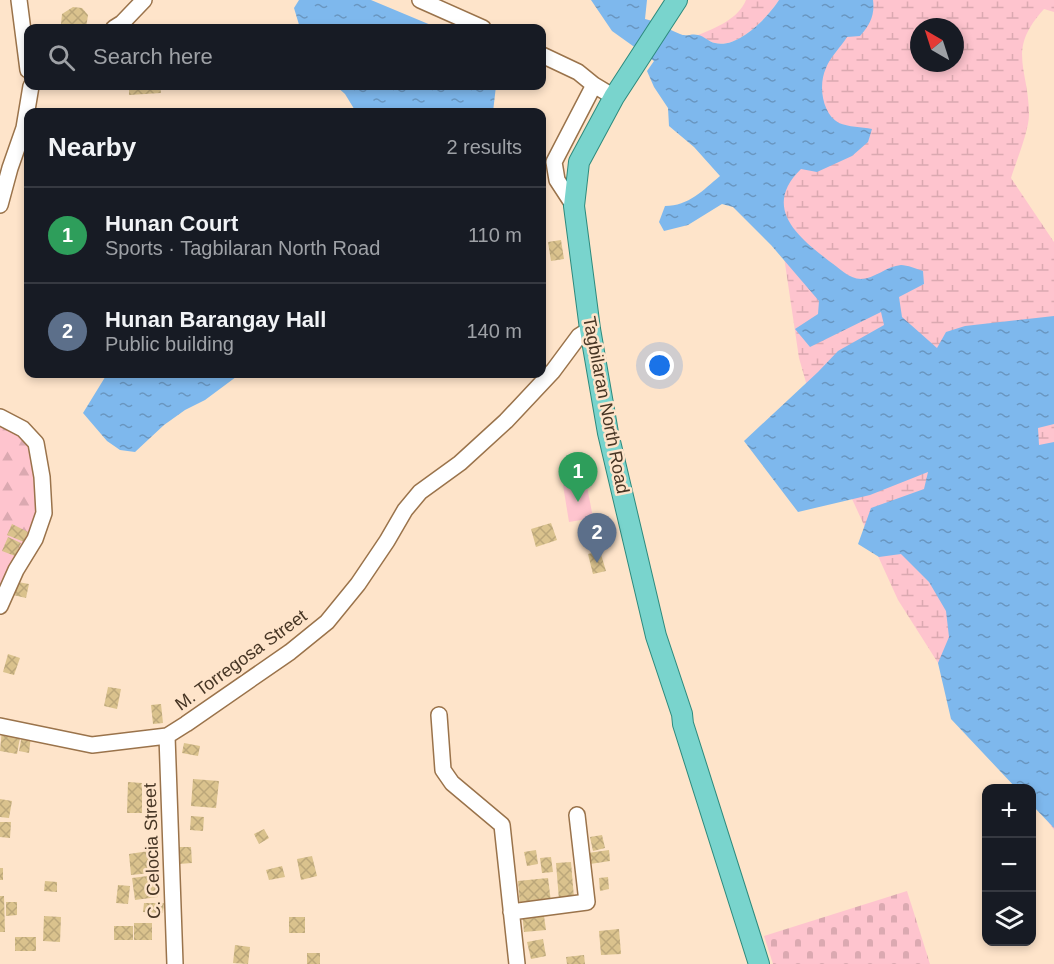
<!DOCTYPE html>
<meta charset="utf-8">
<style>
:root{--surface:#171b24;--page:#242831;--text:#f1f3f6;--muted:#9ea1a6;--line:#363941;--accent:#0f766e}
body{margin:0;font-family:Helvetica,sans-serif;background:var(--page);color:var(--text)}
.controls{position:absolute;right:18px;bottom:18px;display:grid;overflow:hidden;border-radius:12px;box-shadow:0 3px 9px #0003}
.controls button{width:54px;height:54px;display:grid;place-items:center;padding:0;border:0;border-bottom:2px solid var(--line);background:var(--surface);color:var(--text);font:30px sans-serif}
.compass{position:absolute;left:910px;top:18px;width:54px;height:54px;border-radius:50%;background:var(--surface);box-shadow:0 3px 9px #0003;rotate:321deg}
.you{position:absolute;left:660px;top:366px;width:21px;height:21px;margin:-15px;border:4px solid #fff;border-radius:50%;background:#1a73e8;box-shadow:0 0 0 9px #1a73e833}
.badge{display:grid;place-items:center;width:39px;height:39px;border-radius:50%;background:var(--accent);color:#fff;font-size:20px;font-weight:700}
.pin{position:absolute;translate:-50% -50px;filter:drop-shadow(0 2px 3px #0008)}
.pin::after{content:'';position:absolute;top:32px;width:21px;height:18px;background:inherit;clip-path:polygon(0 0,100% 0,50% 100%)}
.list{margin:0;padding:0;list-style:none}
h2{display:flex;justify-content:space-between;align-items:center;height:78px;margin:0;padding:0 24px;font-size:26px}
h2 small{font-size:20px;font-weight:400;color:var(--muted)}
.list li{display:grid;grid-template-columns:39px 1fr auto;gap:18px;align-items:center;box-sizing:border-box;height:96px;padding:0 24px;border-top:2px solid var(--line)}
.list b{display:block;font-size:22px;white-space:nowrap}
.list p{margin:0;font-size:20px;white-space:nowrap;color:var(--muted)}
.list em{font-size:20px;font-style:normal;color:var(--muted)}
.icon{flex:none;width:33px;height:33px;fill:none;stroke:currentColor;stroke-width:2;stroke-linecap:round;stroke-linejoin:round}
.map{position:relative;flex:none;width:1054px;height:964px;overflow:hidden}
.search{position:absolute;background:var(--surface);box-shadow:0 3px 9px #0003;left:24px;top:24px;width:522px;height:66px;display:flex;align-items:center;gap:15px;box-sizing:border-box;padding:0 21px;border-radius:12px;color:var(--muted);font-size:22px}
.panel{position:absolute;background:var(--surface);box-shadow:0 3px 9px #0003;left:24px;top:108px;width:522px;height:270px;border-radius:12px}
.map>svg:first-child{display:block}
.forest{fill:url(#forest-firs)}
.wetland{fill:url(#wetland-marsh);fill-rule:evenodd}
.cemetery{fill:url(#cemetery-stones)}
.garden{fill:#fec4ce}
.water{fill:url(#water-ripples)}
.building{fill:url(#building-cross-hatch)}
.lines{fill:none;stroke-linecap:round;stroke-linejoin:round}
.minor-casing{stroke:#9a734b;stroke-width:18}
.major-casing{stroke:#2d8a7d;stroke-width:22}
.minor{stroke:#fff;stroke-width:15}
.major{stroke:#79d4cd;stroke-width:20}
.labels{text-anchor:middle;stroke-width:5;stroke-linejoin:round;paint-order:stroke}
.street-label{font-size:18px;fill:#473625;stroke:#fee4ca}
</style>
<div class="map">
<svg width="1054" height="964" viewBox="0 0 1054 964">
<defs>
<pattern id="forest-firs" width="22" height="20" patternUnits="userSpaceOnUse" patternTransform="scale(1.5)"><rect width="22" height="20" fill="#fec4ce"/><path d="M5 1l3.5 6h-7zM16 11l3.5 6h-7z" fill="#dba9b1"/></pattern>
<pattern id="wetland-marsh" width="20" height="14" patternUnits="userSpaceOnUse" patternTransform="scale(1.5)"><rect width="20" height="14" fill="#fec4ce"/><path d="M1 5h8M5 5V1M11 12h8M15 12V8" fill="none" stroke="#dba9b1"/></pattern>
<pattern id="cemetery-stones" width="16" height="16" patternUnits="userSpaceOnUse" patternTransform="scale(1.5)"><rect width="16" height="16" fill="#fec4ce"/><path d="M2 7V4a2 2 0 0 1 4 0v3zM10 15v-3a2 2 0 0 1 4 0v3z" fill="#dba9b1"/></pattern>
<pattern id="water-ripples" width="26" height="14" patternUnits="userSpaceOnUse" patternTransform="scale(1.5)"><rect width="26" height="14" fill="#7eb8ed"/><path d="M2 4q2-2 4 0t4 0M15 11q2-2 4 0t4 0" fill="none" stroke="#6996c0"/></pattern>
<pattern id="building-cross-hatch" width="8" height="8" patternUnits="userSpaceOnUse" patternTransform="scale(1.5)"><rect width="8" height="8" fill="#dac28d"/><path d="M0 0l8 8M0 8l8-8" fill="none" stroke="#bca77a"/></pattern>
</defs>
<rect width="100%" height="100%" fill="#fee4ca"/>
<path class="forest" d="M0,422L20,433L32,445L40,512L0,594Z"/>
<path class="wetland" d="M746,0H779C768,17 738,49 715,43C710,42 703,37 698,35C716,28 738,19 746,0Z
M844,0H1054V12L1044,9C1006,51 1029,68 1029,115C1029,130 1016,162 1011,178L1054,242V830L1032,799V788L973,718L898,600L818,424L799,358L783,250L765,191L803,89ZM919,27H955V63H919Z"/>
<path class="cemetery" d="M907,891L930,964H773L764,936Z"/>
<path class="garden" d="M586,481L593,518L569,522L563,485Z"/>
<path class="water" d="M299,0H371L438,28H300L294,8Z
M591,0H647L645,19C658,22 667,29 680,34C686,37 692,33 698,35C704,36 709,42 715,43C738,49 768,17 779,0H873C875,15 870,25 860,36L847,37C841,47 830,57 826,68C818,85 822,114 839,123C848,127 862,127 872,129L868,142L852,156L817,172L801,169C762,207 797,236 829,261C838,267 849,279 861,279C874,279 887,266 901,265C907,265 917,269 923,271L924,284L899,297L902,317L937,348L946,332L965,326L1054,316V424L1038,428L1039,445L1054,442V828L1032,805V788H1016L951,719L938,663L949,637L946,611L929,582L901,554L879,557L858,544L871,508L924,489L928,472L870,495L798,512L744,441L818,372L838,351L884,325L881,312L810,347L795,329L818,314L819,301L771,245L733,207L722,204L688,225L664,231L659,222L665,206C689,206 703,190 720,176L694,147L669,126L668,108L654,87L647,71L654,61L612,31Z
M336,86H496L493,112H356L345,94Z
M107,374H240L205,400L185,410L164,425L135,452L120,450L107,441L83,413Z"/>
<path class="building" d="M73,7L82,8L88,15L86,28H63L61,24L62,14Z
M129,86H160L161,93L129,95Z
M561,240L564,259L551,261L548,242Z
M551,523L557,540L536,547L531,529Z
M12,524L28,532L24,542L7,535Z
M8,537L21,543L15,556L2,551Z
M600,551L606,571L593,574L588,554Z
M12,581L29,584L26,598L9,594Z
M8,654L20,658L14,675L3,672Z
M108,687L121,689L117,709L104,706Z
M161,704L163,723L153,724L151,705Z
M2,729L21,732L17,754L0,751Z
M22,735L31,736L29,753L19,751Z
M184,743L200,746L198,756L182,753Z
M193,779L219,781L216,808L191,806Z
M128,782L142,783V813H127Z
M0,799L12,801L9,818L0,817Z
M191,816L204,817L203,831L190,830Z
M0,822H11L10,838L0,837Z
M264,829L269,838L259,844L254,834Z
M602,835L605,848L593,851L590,837Z
M178,847H191L192,863L179,864Z
M536,850L538,864L527,866L524,852Z
M609,850L610,861L590,864L588,853Z
M149,851L151,873L131,875L129,854Z
M312,856L317,876L301,880L297,859Z
M551,857L553,872L542,873L540,858Z
M571,862L574,898L559,900L556,863Z
M282,866L285,877L269,880L266,870Z
M0,868H3V880H0Z
M155,875L158,897L135,900L132,878Z
M608,877L609,889L600,891L599,878Z
M548,878L551,902L520,905L518,881Z
M45,881L57,882V892L44,891Z
M118,885L130,886L128,904L116,903Z
M0,896H4L5,932H0Z
M6,902H17V915L6,916Z
M144,903H164L163,913L143,912Z
M543,909L546,930L524,932L522,912Z
M44,916L61,917L60,942L43,941Z
M289,917H305V933H289Z
M134,923H152V940H134Z
M114,926H133V940H114Z
M619,929L621,954L601,955L599,931Z
M15,937H36V951H15Z
M543,939L546,956L531,959L527,942Z
M235,945L250,947L248,964L233,963Z
M307,953H320V964H307Z
M584,955L585,964H567L566,957Z"/>
<g class="lines">
<g class="minor-casing">
<path id="minor" d="M19,0L28,70
M420,0L483,28
M114,28L122,23L144,0
M542,55L578,72L594,85L614,97
M0,205L10,168L24,128L31,86
M574,206L557,180L554,162L594,85
M0,417L23,429L36,443L42,477L44,513L35,539L16,570L0,606
M439,715L443,770L452,783L502,825L517,964
M0,726L92,745L167,736L186,724L290,652L327,622L358,584L387,541L405,510L420,492L460,463L506,421L553,371L579,336L590,329
M167,736L175,964
M511,912L587,902L577,815"/>
</g>
<g class="major-casing">
<path id="major" d="M677,0L614,97L579,162L574,206L590,329L608,433L656,636L682,714L683,724L759,964"/>
</g>
<use href="#minor" class="minor"/>
<use href="#major" class="major"/>
</g>
<g class="labels">
<g class="street-label">
<text transform="translate(606 405) rotate(79)" y="6">Tagbilaran North Road</text>
<text transform="translate(241 660) rotate(-36)" y="6">M. Torregosa Street</text>
<text transform="translate(152 851) rotate(-92)" y="6">C. Celocia Street</text>
</g>
</g>
</svg>
<div class="controls">
<button>+</button>
<button>−</button>
<button><svg class="icon" aria-label="layers" viewBox="0 0 24 24"><path d="M12 4l9 5-9 5-9-5zM3 14l9 5 9-5"/></svg></button>
</div>
<svg class="compass" viewBox="-18 -18 36 36"><path d="M0-13l5 13h-10z" fill="#e53935"/><path d="M0 13l5-13h-10z" fill="#9ea1a6"/></svg>
<div class="you"></div>
<div class="pin badge" style="left:578px;top:502px;background:#2e9e5b">1</div>
<div class="pin badge" style="left:597px;top:563px;background:#5c6f8a">2</div>
<div class="search"><svg class="icon" aria-label="search" viewBox="0 0 24 24"><circle cx="10" cy="10" r="6"/><path d="M15 15l6 6"/></svg>Search here</div>
<section class="panel">
<h2>Nearby<small>2 results</small></h2>
<ul class="list">
<li><span class="badge" style="background:#2e9e5b">1</span><div><b>Hunan Court</b><p>Sports · Tagbilaran North Road</p></div><em>110 m</em></li>
<li><span class="badge" style="background:#5c6f8a">2</span><div><b>Hunan Barangay Hall</b><p>Public building</p></div><em>140 m</em></li>
</ul>
</section>
</div>
